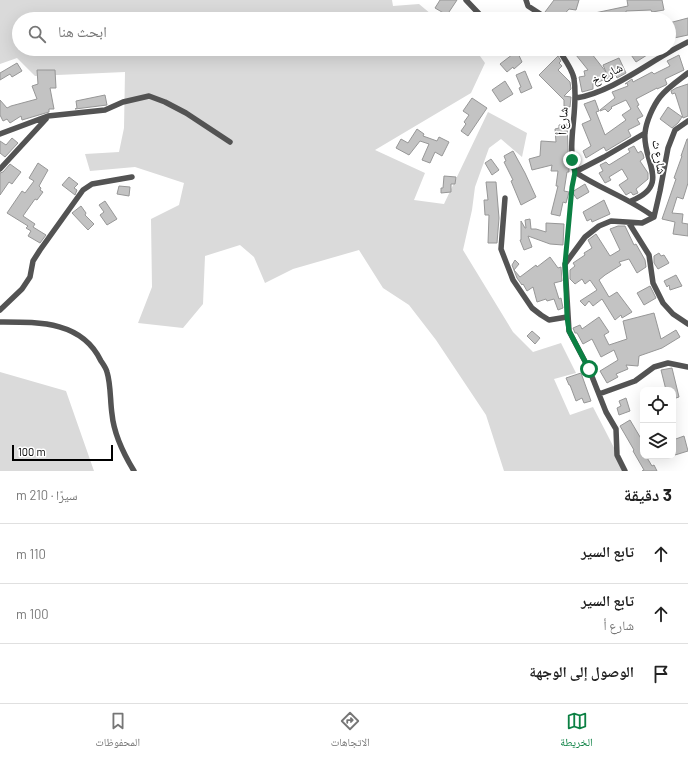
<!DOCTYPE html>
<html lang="ar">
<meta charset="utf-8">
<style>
:root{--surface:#fff;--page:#f2f2f2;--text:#222;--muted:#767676;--line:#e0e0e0;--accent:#0b8043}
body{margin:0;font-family:Barlow,"Noto Naskh Arabic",sans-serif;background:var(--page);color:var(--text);direction:rtl}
.controls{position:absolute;right:12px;bottom:12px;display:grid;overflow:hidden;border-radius:8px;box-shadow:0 4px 16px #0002}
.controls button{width:36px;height:36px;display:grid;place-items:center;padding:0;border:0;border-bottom:1px solid var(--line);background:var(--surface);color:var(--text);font:20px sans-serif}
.scale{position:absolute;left:12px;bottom:10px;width:101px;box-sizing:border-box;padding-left:4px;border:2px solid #000;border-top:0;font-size:11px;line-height:14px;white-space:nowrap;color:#000;-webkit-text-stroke:3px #fff;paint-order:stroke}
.stop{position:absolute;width:12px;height:12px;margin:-9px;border:3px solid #0b8043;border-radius:50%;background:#fff}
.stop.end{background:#0b8043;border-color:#fff;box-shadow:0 1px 4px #0008}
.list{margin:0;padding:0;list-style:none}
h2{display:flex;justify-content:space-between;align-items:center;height:52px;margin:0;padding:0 16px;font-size:17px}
h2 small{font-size:13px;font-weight:400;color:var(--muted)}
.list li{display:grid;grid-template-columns:26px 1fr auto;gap:12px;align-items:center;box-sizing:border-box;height:60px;padding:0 16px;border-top:1px solid var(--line)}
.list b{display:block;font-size:15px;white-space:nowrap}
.list p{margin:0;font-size:13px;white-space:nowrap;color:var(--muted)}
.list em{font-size:13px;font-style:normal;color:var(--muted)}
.icon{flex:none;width:22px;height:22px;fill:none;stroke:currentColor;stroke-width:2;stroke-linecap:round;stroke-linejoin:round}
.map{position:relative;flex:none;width:688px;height:471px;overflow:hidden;direction:ltr}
.search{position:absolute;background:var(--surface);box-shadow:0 4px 16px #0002;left:12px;right:12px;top:12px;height:44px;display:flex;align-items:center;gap:10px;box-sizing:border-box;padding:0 14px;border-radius:22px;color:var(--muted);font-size:15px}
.sheet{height:232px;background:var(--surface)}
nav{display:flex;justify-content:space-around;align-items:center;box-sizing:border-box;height:56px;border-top:1px solid var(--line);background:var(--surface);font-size:11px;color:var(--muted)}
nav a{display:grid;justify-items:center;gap:2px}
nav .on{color:var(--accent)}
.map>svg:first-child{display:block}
.green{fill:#dadada}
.building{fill:#c3c3c3;stroke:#979797}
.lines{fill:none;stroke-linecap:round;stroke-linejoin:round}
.path{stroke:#757575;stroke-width:1;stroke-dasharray:1 2;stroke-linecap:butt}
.minor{stroke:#535353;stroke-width:5.5}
.route{stroke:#0b8043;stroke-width:5}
.labels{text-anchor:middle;stroke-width:3.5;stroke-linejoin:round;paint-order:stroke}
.street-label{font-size:12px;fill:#000;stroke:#fff}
</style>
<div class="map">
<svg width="688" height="471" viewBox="0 0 688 471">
<rect width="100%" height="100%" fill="#fff"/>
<path class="green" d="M0,0H392L393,6L419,4L437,19H19V49H475L485,63L471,93L375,150L425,173L414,200L444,204L488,112L527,133L522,157L501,139L489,148L475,187L472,210L463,250L513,332L533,352L561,343L576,373L554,379L570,415L593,407L626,471H504L486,415L436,340L409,305L383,288L359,250L293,269L265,283L254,257L240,245L205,256L203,304L183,328L138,323L152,287L151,219L179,205L184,183L135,167L90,171L85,154L119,152L124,128L125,72L35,76L17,58L0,64Z
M0,372L66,391L94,471H0Z"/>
<path class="building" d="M440,0H457L447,15L435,8Z
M554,0H579L576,10L569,9L560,19H554L545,12Z
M627,0H662L664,10L652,12L651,10L626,11V13L609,16L610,19H591L590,14L628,6Z
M688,18V35L674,38L672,28H670L669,23Z
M579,49H588L606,72L603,65L619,58L626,73L617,78L616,75L593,84V89L582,92L579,77L585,76L584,71L588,70L576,55L581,51Z
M627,49H643L647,55L636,62Z
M517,51L522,62L514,69L513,67L507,72L500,64Z
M679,55L684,70L665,79L667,84L666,85L657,89V88L636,99L639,105L637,106L643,116L637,119L640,124L628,130L631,136L606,151L604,147L586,158L583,151L591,146L582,124L591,120L584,104L595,100L599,111L596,112L605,135L626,120L622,115L631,109L626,100L611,107L612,108L608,112L605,109L600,111V110L615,98L612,92L628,86L627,83L625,84L632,79L633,82L652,72L654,74L670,66L667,61Z
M558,56L561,61L559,63L562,66L558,70L570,82L571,89L564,96L571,97L570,107L564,106V100L539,75Z
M17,63L22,71L12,77L10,74L0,80V73Z
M37,70H55L56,88H50L54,109H49V112L22,120L21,116L10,123L7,119L3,121L0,115V100L7,108L11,106L37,99L32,86L38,84Z
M525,71L532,88L521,93L519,88L521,87L516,75Z
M505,81L513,94L500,102L492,90Z
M688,84V116L683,118L675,93L672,94L671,91L676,88Z
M105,95L107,105L75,109L77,108L76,101Z
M472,98L487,108L468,136L461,131L466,124L464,122L469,115L463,111Z
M668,107L682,117L678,123L672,128L660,119Z
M567,124L569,172H567L564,191L569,192L566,203L563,202L560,216L551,214L558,186H556L558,171H551L552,165L532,170L529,159L540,156L541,141L556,142L555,129L559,128V125Z
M417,129L424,134L423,136L437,141L439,137L449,142L442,156L435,152L430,163L422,160L429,144L420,141L409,155L396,148L401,139L408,143Z
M12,138L18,143L5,157L0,153V141L6,145Z
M687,139H688V183L683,199L677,197L672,213L683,214L682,223L688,224V236L673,234L675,222L662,219L676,179L674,178L682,156H681Z
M634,146L638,153L641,151L643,154L644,158L640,161L648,173V179L636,189L638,193L633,195L631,192L626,195L619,185L628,179L622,169L609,177L611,180L605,183L599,173L603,171L600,165L606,162L609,165L630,152L628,149Z
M513,151L525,173L536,197L521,205L511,181L513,180L504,162L506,161L504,156Z
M491,159L499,170L492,175L485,163Z
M38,163L48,170L39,186L41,188L40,190L43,192L37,200L35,199L23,216L35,224L33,227L46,235L40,243L28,236L31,231L26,228L28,226L7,213L22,191L25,193L34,181L29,178Z
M10,164L21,172L12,184L9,182L0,195V173L3,172Z
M444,176L456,177L455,184H451V192L441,193V188H443Z
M69,177L78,184L74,188L77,190L75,195L62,185Z
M486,182H496L499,218L497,243H488L489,215H485L484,200H488Z
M585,184L589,192L577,199L572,192Z
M119,186L130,187L129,196L117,194Z
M604,200L610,214L592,222L591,219L587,221L583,212Z
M105,201L117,219L107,225L100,215L104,212L99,205Z
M81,206L86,213L85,215L94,224L88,230L72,213Z
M530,219L531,229H536L546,232V223L564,224L563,245L550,244L528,236L532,247L524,250L520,240H521V221L525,228H526L525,220Z
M618,226H625L634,245L636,244L645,260L646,267L637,273L629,259L619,262L621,265L605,275L599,280L609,297L617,292L632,312L622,318L621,315L615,320L602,299L593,306L589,301L585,306L580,301L597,290L590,280L585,284L582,279L575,284L570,279V270L575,266L573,263L585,255L584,253L592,248L588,240L596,234L610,256L620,250L610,229Z
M659,253L661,256L664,255L669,263L658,269L654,263V256Z
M550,257L558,268L561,267L562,281L554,283L559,299L561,298L563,308L558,310L554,299L547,301L546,299L537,302L533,287L527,291L523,284L522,285L517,278L512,265L515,260L519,264L514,270L520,277L536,265L537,267Z
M676,275L682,286L670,290L669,285L667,287L664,281Z
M650,286L656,298L644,305L637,293Z
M654,313L661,339L676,330L680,337L662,348L639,356L638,366L626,365L628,369L616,374L618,377L607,383L600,371L618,360L614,350L601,357L592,339L583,344L577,333H575L573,328L580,325L582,329L599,317L609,332L604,335L609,345L627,339L623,321Z
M532,331L540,338L535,344L527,336Z
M672,368L679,397L673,399V390H666L661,370Z
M581,373L591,401L584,403L582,398L576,401L570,385H569L566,378Z
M626,398L630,411L619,415L617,408L621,406L619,401Z
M630,420L643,442V456H646L652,466L654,465L657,471H642L644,470L633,451L634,450L620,426Z
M684,436L688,451L675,455L673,448V440Z"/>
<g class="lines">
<path class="path" d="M566,252L571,187L574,178"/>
<path class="minor" d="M466,0L484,19
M526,0L528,6L548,19
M558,49C563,57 573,70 574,79C579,110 566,142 575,172
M576,98C614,92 652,59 688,42
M0,134L48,116L105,110L123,102L149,96L165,102L186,113L230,142
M0,169L46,119
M575,172C600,189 629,198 654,217L642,223L611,221L599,226L585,237L565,264L569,331L589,369L606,412L616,429L617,455L625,471
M575,172L604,157L645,133
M505,198L501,249L513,280L532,308L541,315L549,320L567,317
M631,201C672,185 642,161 645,133C646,122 653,106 660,97C667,88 679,80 688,73
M654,217L660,191L668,148L675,130L688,121
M629,223L649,255L653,283L663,303L673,314L688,324
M0,310L22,289L30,277L33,261L40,250L83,190L92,184L132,177
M0,322C39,322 82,321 101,361C103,364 106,368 107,372C111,385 110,401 112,414C114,435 123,453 134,471
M599,394L635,381L654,367L668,363L688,367"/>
</g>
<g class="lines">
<path class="route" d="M572,160L575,172L572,187L565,264L567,317L569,331L589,369"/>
</g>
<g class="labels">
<g class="street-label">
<text transform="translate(607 74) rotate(-27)" y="4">شارع خ</text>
<text transform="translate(563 121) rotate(-87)" y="4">شارع أ</text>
<text transform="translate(659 157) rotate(81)" y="4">شارع ث</text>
</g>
</g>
</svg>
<div class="controls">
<button><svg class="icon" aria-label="locate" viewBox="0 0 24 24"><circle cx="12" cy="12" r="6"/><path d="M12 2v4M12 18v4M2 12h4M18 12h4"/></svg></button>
<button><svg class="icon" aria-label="layers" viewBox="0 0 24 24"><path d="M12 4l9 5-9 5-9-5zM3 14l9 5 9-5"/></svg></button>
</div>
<div class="scale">100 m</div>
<div class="stop" style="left:589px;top:369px"></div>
<div class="stop end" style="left:572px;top:160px"></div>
<div class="search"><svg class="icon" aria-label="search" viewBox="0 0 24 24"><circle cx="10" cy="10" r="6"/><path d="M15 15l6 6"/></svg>ابحث هنا</div>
</div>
<section class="sheet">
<h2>3 دقيقة<small>سيرًا · 210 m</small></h2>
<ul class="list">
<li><svg class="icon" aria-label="ahead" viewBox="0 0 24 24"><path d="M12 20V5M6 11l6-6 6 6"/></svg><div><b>تابع السير</b></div><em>110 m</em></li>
<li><svg class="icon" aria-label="ahead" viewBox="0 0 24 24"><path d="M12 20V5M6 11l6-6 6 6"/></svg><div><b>تابع السير</b><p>شارع أ</p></div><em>100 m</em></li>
<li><svg class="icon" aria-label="arrive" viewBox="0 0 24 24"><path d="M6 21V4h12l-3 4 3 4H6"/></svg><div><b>الوصول إلى الوجهة</b></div></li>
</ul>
</section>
<nav>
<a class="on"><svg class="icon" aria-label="map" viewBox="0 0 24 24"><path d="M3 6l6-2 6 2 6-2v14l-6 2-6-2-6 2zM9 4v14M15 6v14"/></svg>الخريطة</a>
<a><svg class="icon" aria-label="directions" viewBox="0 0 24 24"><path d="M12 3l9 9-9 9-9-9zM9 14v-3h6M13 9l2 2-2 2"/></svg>الاتجاهات</a>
<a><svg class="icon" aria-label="saved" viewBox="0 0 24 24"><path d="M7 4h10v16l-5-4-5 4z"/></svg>المحفوظات</a>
</nav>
